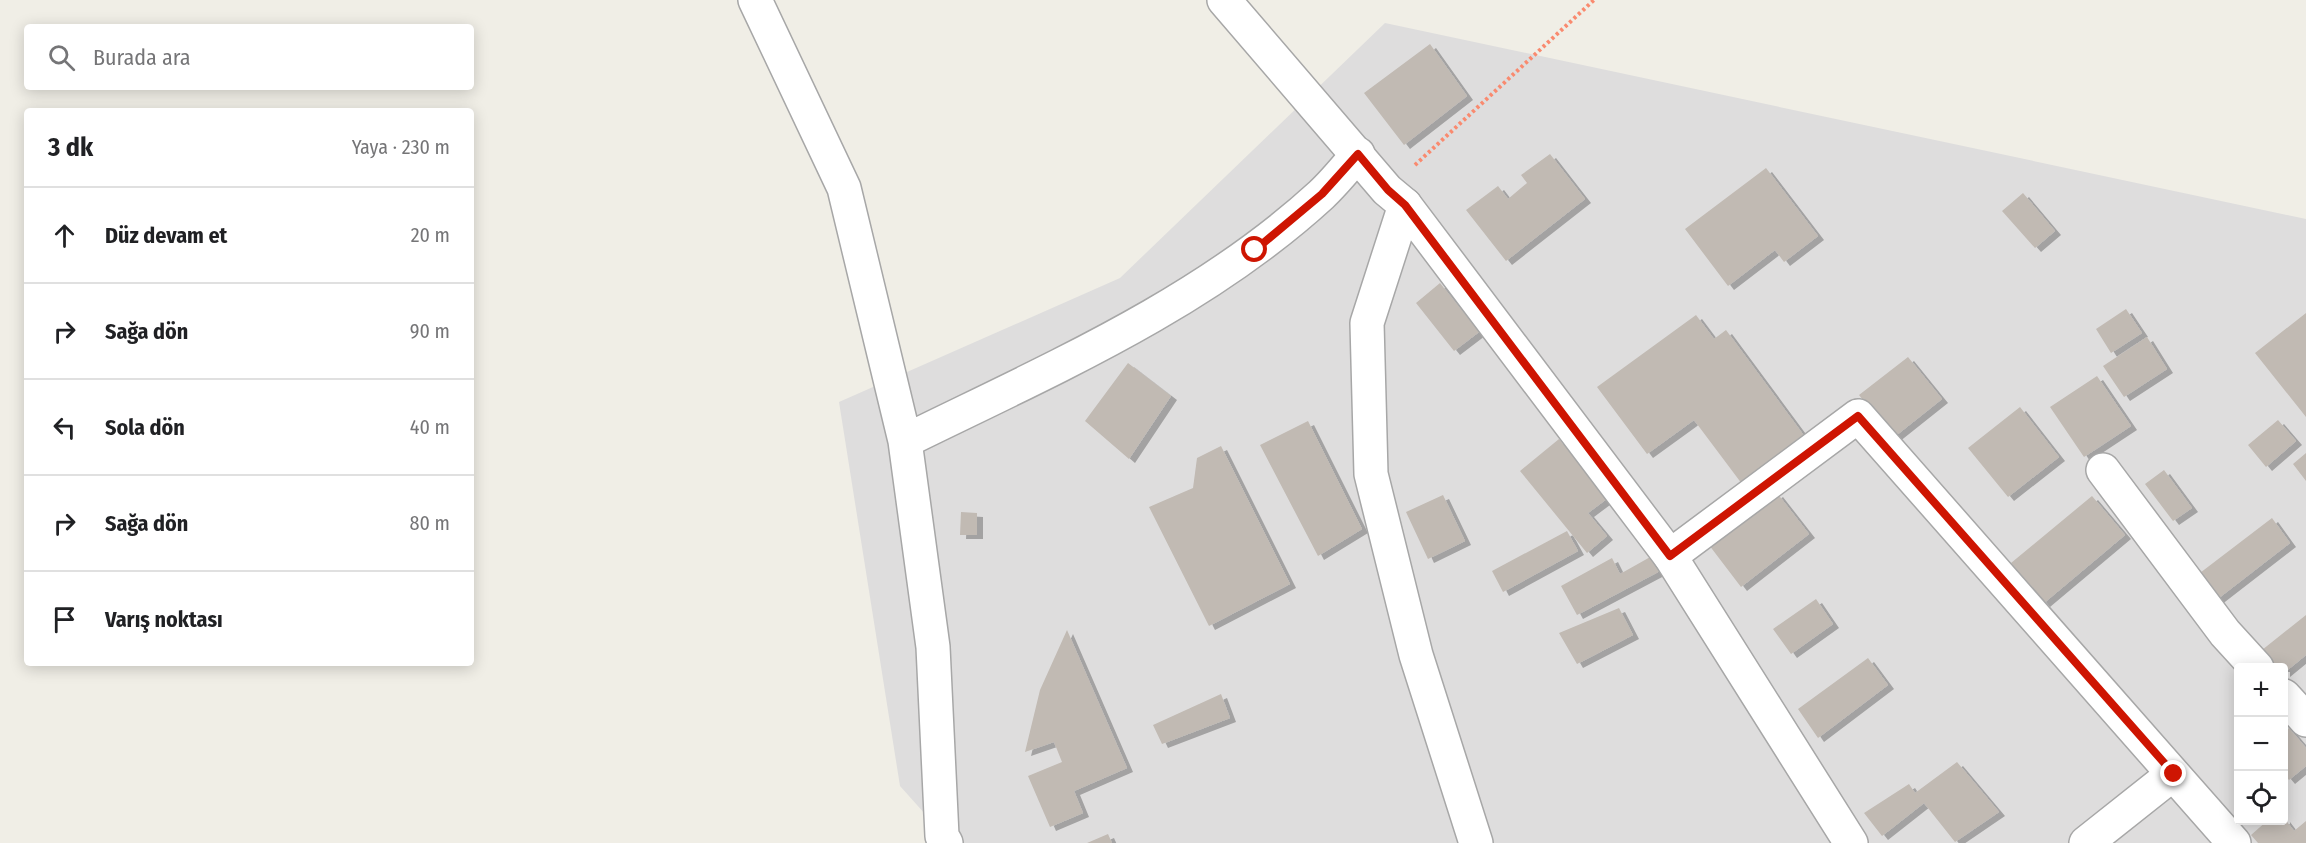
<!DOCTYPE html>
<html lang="tr">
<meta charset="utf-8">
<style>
:root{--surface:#fff;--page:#f2f2f2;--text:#202124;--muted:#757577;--line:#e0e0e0}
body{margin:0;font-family:"Fira Sans Condensed",sans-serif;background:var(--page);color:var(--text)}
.controls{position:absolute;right:18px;bottom:18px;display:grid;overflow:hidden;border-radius:6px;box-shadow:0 3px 15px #0003}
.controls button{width:54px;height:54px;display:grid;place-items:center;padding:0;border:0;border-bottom:2px solid var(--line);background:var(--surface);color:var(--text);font:30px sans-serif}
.stop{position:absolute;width:18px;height:18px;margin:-14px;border:4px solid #ce1502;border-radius:50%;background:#fff}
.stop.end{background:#ce1502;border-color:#fff;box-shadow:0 2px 6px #0008}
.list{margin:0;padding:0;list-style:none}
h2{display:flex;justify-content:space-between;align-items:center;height:78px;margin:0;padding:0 24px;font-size:26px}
h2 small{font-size:20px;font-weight:400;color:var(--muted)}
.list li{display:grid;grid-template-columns:39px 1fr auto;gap:18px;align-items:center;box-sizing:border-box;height:96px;padding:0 24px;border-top:2px solid var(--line)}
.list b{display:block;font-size:22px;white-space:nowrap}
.list em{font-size:20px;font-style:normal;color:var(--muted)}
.icon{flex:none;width:33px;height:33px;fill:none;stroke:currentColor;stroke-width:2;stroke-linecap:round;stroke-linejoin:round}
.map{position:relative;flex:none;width:2306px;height:843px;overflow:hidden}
.search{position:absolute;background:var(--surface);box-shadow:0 3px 15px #0003;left:24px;top:24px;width:450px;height:66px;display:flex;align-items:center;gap:15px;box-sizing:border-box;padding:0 21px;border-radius:6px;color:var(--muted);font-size:22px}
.panel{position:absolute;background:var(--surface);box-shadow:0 3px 15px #0003;left:24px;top:108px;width:450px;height:558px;border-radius:6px}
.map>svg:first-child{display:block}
.residential{fill:#dedddd;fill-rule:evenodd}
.building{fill:#c1bab3;filter:url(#shadow)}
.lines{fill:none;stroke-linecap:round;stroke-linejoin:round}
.minor-casing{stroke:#a7a7a7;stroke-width:36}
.tertiary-casing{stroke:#a7a7a7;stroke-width:36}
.path{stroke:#f98a6f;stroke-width:4;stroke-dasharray:3 3;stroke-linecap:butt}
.minor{stroke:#fff;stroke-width:33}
.tertiary{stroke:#fff;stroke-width:33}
.route{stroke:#ce1502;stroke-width:8}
</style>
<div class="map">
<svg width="2306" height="843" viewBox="0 0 2306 843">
<defs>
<filter id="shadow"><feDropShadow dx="6" dy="4" stdDeviation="0" flood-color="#0004"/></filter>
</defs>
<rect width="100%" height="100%" fill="#f0eee6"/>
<path class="residential" d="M1385,23L2306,219V843H951L900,786L839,402L1120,278ZM2238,668H2284V820H2238Z"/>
<path class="building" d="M1430,44L1467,96L1404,145L1364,93Z
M1550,154L1585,199L1506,261L1466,210L1498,186L1508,199L1527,183L1521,175Z
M1766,168L1818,236L1784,262L1775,250L1728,286L1685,229Z
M2023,193L2055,231L2035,248L2002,211Z
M1440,283L1479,332L1454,351L1416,303Z
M2126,309L2142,333L2111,353L2096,329Z
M2306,313V417L2255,353Z
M1696,315L1714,339L1726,330L1808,441L1745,488L1694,420L1647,454L1597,387Z
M2147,337L2167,369L2124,397L2103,366Z
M1908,357L1942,399L1893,438L1859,395Z
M1128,363L1171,396L1129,459L1085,421Z
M2097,376L2131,426L2084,457L2050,407Z
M2020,407L2059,457L2008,497L1968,448Z
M2278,420L2296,441L2266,467L2248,445Z
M1308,421L1362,529L1318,556L1260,445Z
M1559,439L1576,460L1587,452L1608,498L1588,513L1607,536L1587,553L1520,471Z
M1221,446L1290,584L1209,626L1149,507L1193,488L1197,458Z
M2306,453V481L2293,464Z
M2164,470L2192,508L2173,521L2145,484Z
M1777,493L1809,534L1741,587L1709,545Z
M1443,495L1465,541L1428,559L1406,512Z
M2092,496L2125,535L2044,603L2011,563Z
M961,512L977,513V535H960Z
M2272,518L2290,543L2215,601L2196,576Z
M1567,531L1578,551L1503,592L1492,571Z
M1652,556L1660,571L1577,615L1561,586L1612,558L1620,574Z
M1816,599L1833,624L1791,654L1773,629Z
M1619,608L1633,635L1577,664L1559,633Z
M2306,615V655L2284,673V668H2276L2262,650Z
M1067,630L1127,768L1074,791L1083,813L1050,827L1028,776L1062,762L1054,742L1025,752L1040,690Z
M1868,658L1888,685L1818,738L1798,709Z
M1221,694L1230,718L1162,744L1153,725Z
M2289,728L2306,748V766L2289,780L2284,774V732Z
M1957,762L1999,812L1955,842L1924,803L1882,836L1864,813L1909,784L1915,793Z
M2284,818L2294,831L2306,821V843H2258L2251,835L2268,820H2284Z
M1108,834L1112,843H1087Z"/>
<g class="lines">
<g class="minor-casing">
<path id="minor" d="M755,0L844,188L905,441L933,647L942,836L946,843
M1405,205L1367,323L1371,474L1416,655L1476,843
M905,441C1049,370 1201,305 1321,195C1334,183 1346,168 1358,154
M2103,470L2225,633L2257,668
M1670,556L1858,416L2234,843
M2284,696L2306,720
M2086,843L2173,774"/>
</g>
<g class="tertiary-casing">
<path id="tertiary" d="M1224,0L1387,190L1405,205L1670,556L1851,843"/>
</g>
<path class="path" d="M1415,165L1594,0"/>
<use href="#minor" class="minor"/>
<use href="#tertiary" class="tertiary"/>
</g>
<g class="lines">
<path class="route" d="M1255,250L1322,194L1358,154L1388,190L1405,205L1670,556L1858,416L2174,774"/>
</g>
</svg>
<div class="controls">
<button>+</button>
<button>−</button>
<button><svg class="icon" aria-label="locate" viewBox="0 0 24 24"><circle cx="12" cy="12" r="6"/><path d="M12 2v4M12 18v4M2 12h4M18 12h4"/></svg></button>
</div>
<div class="stop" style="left:1255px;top:250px"></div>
<div class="stop end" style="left:2174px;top:774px"></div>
<div class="search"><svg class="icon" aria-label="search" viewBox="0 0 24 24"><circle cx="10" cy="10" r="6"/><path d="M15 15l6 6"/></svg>Burada ara</div>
<section class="panel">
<h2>3 dk<small>Yaya · 230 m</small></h2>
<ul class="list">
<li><svg class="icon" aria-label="ahead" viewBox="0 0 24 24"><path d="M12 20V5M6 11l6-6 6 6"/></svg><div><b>Düz devam et</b></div><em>20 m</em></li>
<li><svg class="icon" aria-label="right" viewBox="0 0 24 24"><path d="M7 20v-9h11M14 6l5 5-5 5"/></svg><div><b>Sağa dön</b></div><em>90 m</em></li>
<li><svg class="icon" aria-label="left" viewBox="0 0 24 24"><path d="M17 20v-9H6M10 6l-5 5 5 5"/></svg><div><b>Sola dön</b></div><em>40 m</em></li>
<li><svg class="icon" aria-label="right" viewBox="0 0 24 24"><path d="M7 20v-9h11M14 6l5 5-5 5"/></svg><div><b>Sağa dön</b></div><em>80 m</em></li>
<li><svg class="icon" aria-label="arrive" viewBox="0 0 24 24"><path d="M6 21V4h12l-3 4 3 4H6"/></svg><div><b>Varış noktası</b></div></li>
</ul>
</section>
</div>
